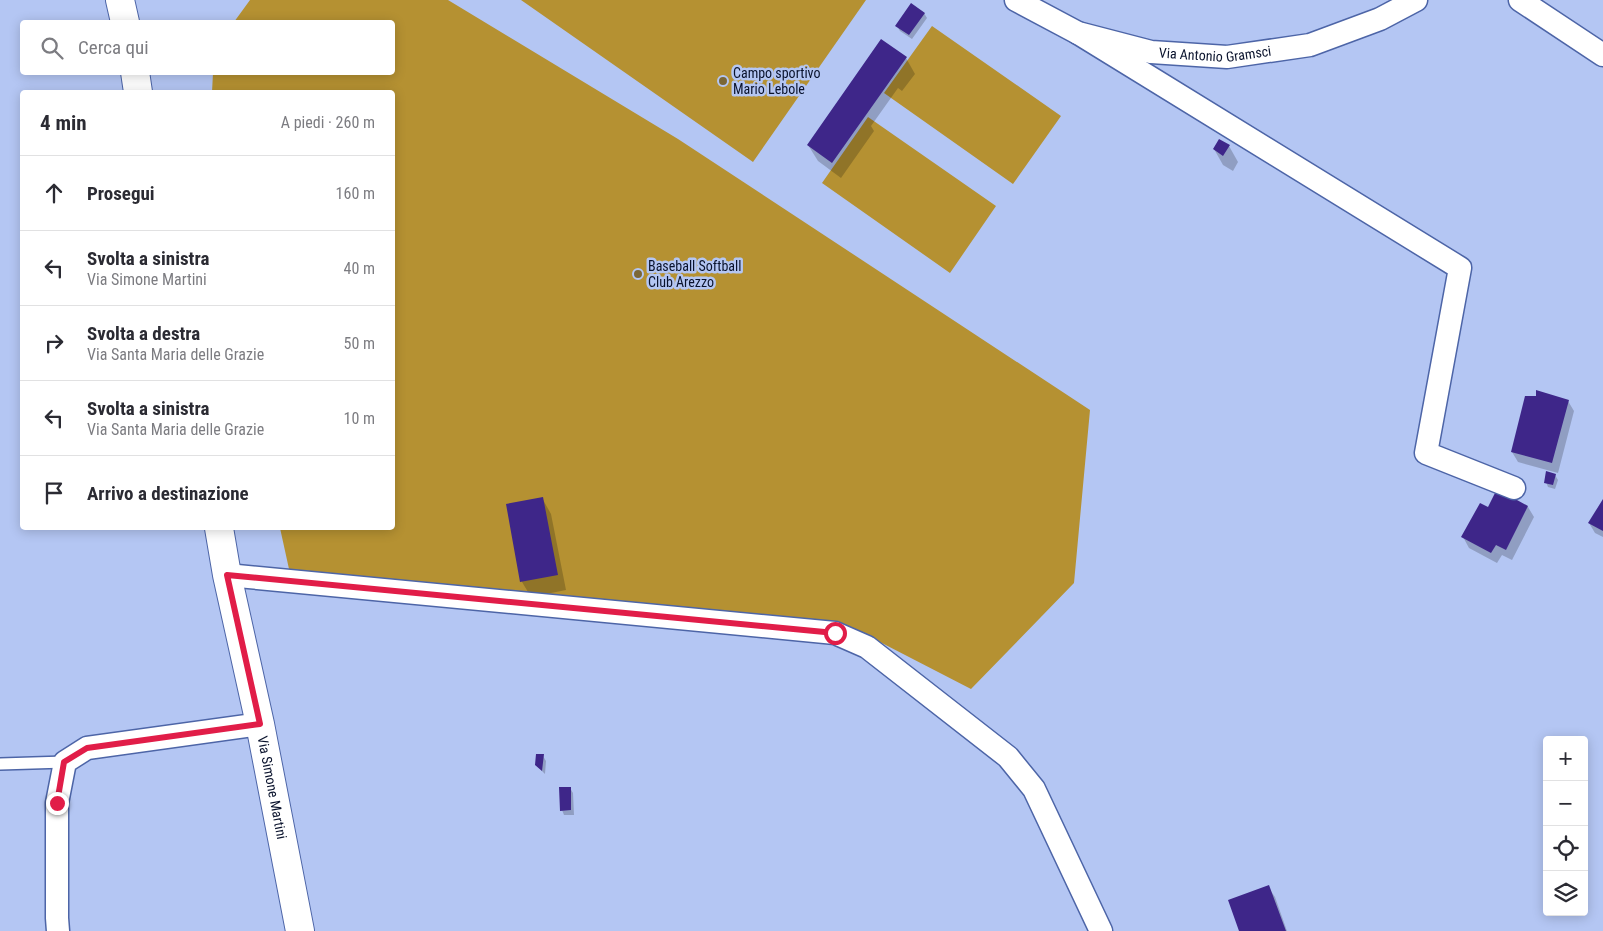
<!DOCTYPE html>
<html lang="it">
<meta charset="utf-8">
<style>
:root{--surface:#fff;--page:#f2f2f3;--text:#2b2b33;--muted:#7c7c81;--line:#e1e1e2}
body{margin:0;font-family:"Roboto Condensed",sans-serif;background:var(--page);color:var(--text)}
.controls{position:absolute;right:15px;bottom:15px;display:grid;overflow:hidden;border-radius:5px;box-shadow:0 2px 12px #0003}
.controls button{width:45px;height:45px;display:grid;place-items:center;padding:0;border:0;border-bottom:1px solid var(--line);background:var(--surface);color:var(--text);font:25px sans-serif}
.stop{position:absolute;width:15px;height:15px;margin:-11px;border:4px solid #e11d48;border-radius:50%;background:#fff}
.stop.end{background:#e11d48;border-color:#fff;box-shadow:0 1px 5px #0008}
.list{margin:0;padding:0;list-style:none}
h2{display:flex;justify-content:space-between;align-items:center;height:65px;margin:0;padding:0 20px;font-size:21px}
h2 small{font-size:16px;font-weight:400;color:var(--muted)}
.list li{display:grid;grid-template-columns:32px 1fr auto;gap:15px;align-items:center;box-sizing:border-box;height:75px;padding:0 20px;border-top:1px solid var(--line)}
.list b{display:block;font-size:19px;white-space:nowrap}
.list p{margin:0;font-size:16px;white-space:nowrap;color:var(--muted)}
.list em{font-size:16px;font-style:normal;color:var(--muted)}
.icon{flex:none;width:28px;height:28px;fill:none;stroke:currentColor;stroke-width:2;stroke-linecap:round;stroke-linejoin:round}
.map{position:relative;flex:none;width:1603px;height:931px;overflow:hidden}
.search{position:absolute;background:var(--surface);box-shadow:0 2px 12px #0003;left:20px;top:20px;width:375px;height:55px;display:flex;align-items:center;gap:12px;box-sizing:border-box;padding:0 18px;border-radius:5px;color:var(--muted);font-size:19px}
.panel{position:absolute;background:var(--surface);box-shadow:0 2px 12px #0003;left:20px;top:90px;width:375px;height:440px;border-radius:5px}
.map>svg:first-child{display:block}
.green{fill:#b59132}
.shadow{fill:#0003}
.building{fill:#3e2689}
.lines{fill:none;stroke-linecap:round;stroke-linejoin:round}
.lane-casing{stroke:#4d65a7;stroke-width:14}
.street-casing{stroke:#4d65a7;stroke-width:25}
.secondary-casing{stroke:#4d65a7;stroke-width:30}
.lane{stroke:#fff;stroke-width:11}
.street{stroke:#fff;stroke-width:22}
.secondary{stroke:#fff;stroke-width:28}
.route{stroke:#e11d48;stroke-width:6}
.poi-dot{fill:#7b6736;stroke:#b4c6f3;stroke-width:2}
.labels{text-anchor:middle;stroke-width:5;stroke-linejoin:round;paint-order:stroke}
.street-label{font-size:14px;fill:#09122c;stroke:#b4c6f3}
.poi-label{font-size:14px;fill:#09122c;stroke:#b4c6f3;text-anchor:start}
</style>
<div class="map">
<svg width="1603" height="931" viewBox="0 0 1603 931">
<rect width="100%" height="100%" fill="#b4c6f3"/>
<path class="green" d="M250,0H448L678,139L1090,410L1074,583L971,689L876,640L830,623L289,569L280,528H392V92H212L213,73L392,72V22H234Z
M521,0H866L753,162Z
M932,26L1061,116L1013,184L884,93Z
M868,117L996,206L950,273L822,183Z"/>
<path class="shadow" d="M924,13L927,18L912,39L900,31L897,26Z
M906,58L915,74L902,91L898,88L871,126L874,131L841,178L818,161L808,145Z
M1229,146L1238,162L1233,171L1223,165L1214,149Z
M1568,401L1574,411L1558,473L1518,462L1512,452Z
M1555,475L1558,480L1555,489L1548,487L1546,482Z
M542,498L551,514L566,590L531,597L522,582Z
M1603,502V537L1595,533L1589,523Z
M1528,507L1534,517L1512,560L1502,555L1497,563L1469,548L1463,537L1488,509Z
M543,756L546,761L545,774L536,765Z
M570,788L573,793L574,815H564L562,810Z
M1268,887L1275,897L1287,931H1241Z"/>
<path class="building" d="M911,3L925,13L909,35L895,26Z
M881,39L907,57L832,163L807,145Z
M1219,139L1230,145L1223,156L1213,149Z
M1536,390L1569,400L1552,463L1511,452L1525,396H1536Z
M1546,471L1556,474L1553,485L1544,483Z
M1497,489L1528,506L1506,550L1496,545L1491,553L1461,537L1480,503L1488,507Z
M543,497L558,575L520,582L506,504Z
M1603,499V531L1588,523Z
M536,754H544L542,771L535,765Z
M559,787H571V810L560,811Z
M1269,885L1286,931H1239L1228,900Z"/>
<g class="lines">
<g class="lane-casing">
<path id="lane" d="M0,764L65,762"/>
</g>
<g class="street-casing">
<g id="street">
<path id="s1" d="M1016,0L1078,33L1151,52L1227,57L1310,45L1380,19L1416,0"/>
<path d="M1520,0L1603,55"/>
<path d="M1078,33L1460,268L1426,453L1514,488"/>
<path d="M227,575L835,633L867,647L1008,757L1034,789L1101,931"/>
<path d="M58,931L57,918V803L65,762L87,748L260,724"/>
</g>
</g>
<g class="secondary-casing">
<g id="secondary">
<path d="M120,0L125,22"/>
<path d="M135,72L138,92"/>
<path id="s2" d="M219,528L227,575L260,724L300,931"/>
</g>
</g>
<use href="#lane" class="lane"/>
<use href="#street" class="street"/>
<use href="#secondary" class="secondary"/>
</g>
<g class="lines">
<path class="route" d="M57,803L64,762L87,748L260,724L227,575L835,633"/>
</g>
<g class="poi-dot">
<circle cx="723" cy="81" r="5"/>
<circle cx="638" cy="274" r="5"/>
</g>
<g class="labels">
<g class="street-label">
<text dy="5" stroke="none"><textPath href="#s1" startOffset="210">Via Antonio Gramsci</textPath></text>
<text dy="5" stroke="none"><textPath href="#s2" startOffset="265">Via Simone Martini</textPath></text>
</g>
<g class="poi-label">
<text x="733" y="78">Campo sportivo<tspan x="733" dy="16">Mario Lebole</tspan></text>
<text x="648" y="271">Baseball Softball<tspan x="648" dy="16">Club Arezzo</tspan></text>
</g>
</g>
</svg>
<div class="controls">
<button>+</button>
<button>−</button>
<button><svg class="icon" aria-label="locate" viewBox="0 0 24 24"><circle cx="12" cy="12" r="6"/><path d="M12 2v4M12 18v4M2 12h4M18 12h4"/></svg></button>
<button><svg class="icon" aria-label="layers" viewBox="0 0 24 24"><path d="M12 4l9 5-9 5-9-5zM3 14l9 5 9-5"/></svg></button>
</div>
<div class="stop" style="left:835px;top:633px"></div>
<div class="stop end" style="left:57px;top:803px"></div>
<div class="search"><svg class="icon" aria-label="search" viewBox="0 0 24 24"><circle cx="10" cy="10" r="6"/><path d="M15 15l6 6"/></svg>Cerca qui</div>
<section class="panel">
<h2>4 min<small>A piedi · 260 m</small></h2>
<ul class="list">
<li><svg class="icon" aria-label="ahead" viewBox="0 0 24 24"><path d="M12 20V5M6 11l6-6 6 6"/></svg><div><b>Prosegui</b></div><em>160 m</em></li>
<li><svg class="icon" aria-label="left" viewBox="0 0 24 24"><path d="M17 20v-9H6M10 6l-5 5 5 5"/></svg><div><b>Svolta a sinistra</b><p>Via Simone Martini</p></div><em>40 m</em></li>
<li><svg class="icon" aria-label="right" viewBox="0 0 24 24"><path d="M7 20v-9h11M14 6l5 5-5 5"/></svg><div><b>Svolta a destra</b><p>Via Santa Maria delle Grazie</p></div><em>50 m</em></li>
<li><svg class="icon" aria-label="left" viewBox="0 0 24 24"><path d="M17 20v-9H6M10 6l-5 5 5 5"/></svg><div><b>Svolta a sinistra</b><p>Via Santa Maria delle Grazie</p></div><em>10 m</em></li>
<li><svg class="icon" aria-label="arrive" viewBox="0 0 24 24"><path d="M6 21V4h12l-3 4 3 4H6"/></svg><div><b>Arrivo a destinazione</b></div></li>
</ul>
</section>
</div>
